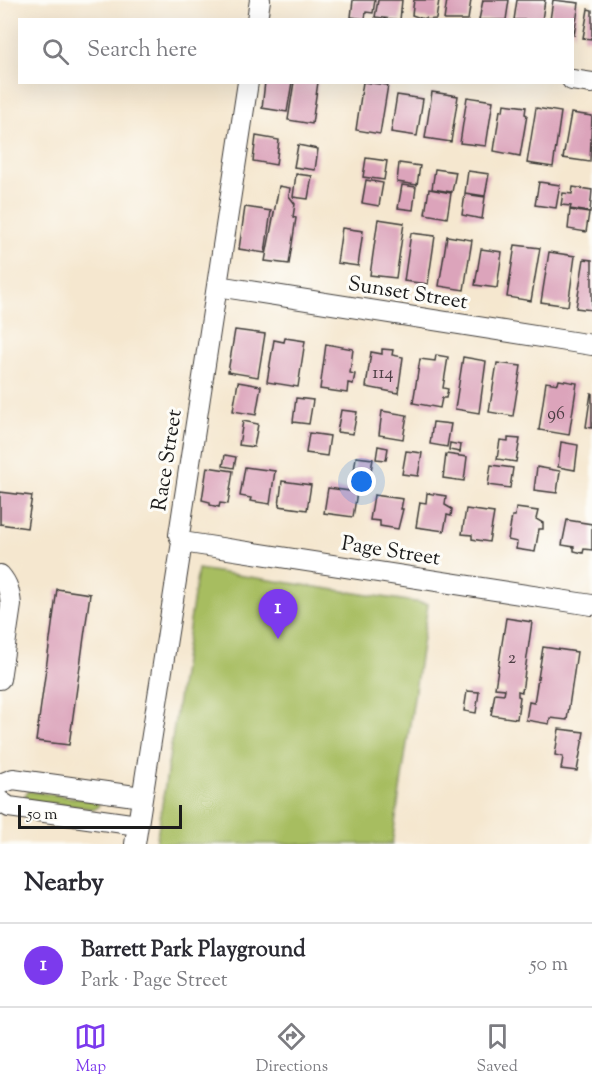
<!DOCTYPE html>
<meta charset="utf-8">
<style>
:root{--surface:#fff;--page:#f7f7f7;--text:#2b2b33;--muted:#7c7c81;--line:#e1e1e2;--accent:#7c3aed}
body{margin:0;font-family:"Sorts Mill Goudy",serif;background:var(--page);color:var(--text)}
.scale{position:absolute;left:18px;bottom:15px;width:164px;box-sizing:border-box;padding-left:6px;border:3px solid #1c1c1c;border-top:0;font-size:16px;line-height:21px;white-space:nowrap;color:#1c1c1c;-webkit-text-stroke:4px #fdfcf7;paint-order:stroke}
.you{position:absolute;left:362px;top:482px;width:21px;height:21px;margin:-15px;border:4px solid #fff;border-radius:50%;background:#1a73e8;box-shadow:0 0 0 9px #1a73e833}
.badge{display:grid;place-items:center;width:39px;height:39px;border-radius:50%;background:var(--accent);color:#fff;font-size:20px;font-weight:700}
.pin{position:absolute;translate:-50% -50px;filter:drop-shadow(0 2px 3px #0008)}
.pin::after{content:'';position:absolute;top:32px;width:21px;height:18px;background:inherit;clip-path:polygon(0 0,100% 0,50% 100%)}
.list{margin:0;padding:0;list-style:none}
h2{display:flex;justify-content:space-between;align-items:center;height:78px;margin:0;padding:0 24px;font-size:26px}
h2 small{font-size:20px;font-weight:400;color:var(--muted)}
.list li{display:grid;grid-template-columns:39px 1fr auto;gap:18px;align-items:center;box-sizing:border-box;height:84px;padding:0 24px;border-top:2px solid var(--line)}
.list b{display:block;font-size:22px;white-space:nowrap}
.list p{margin:0;font-size:20px;white-space:nowrap;color:var(--muted)}
.list em{font-size:20px;font-style:normal;color:var(--muted)}
.icon{flex:none;width:33px;height:33px;fill:none;stroke:currentColor;stroke-width:2;stroke-linecap:round;stroke-linejoin:round}
.map{position:relative;flex:none;width:592px;height:844px;overflow:hidden}
.search{position:absolute;background:var(--surface);box-shadow:0 6px 24px #0002;left:18px;right:18px;top:18px;height:66px;display:flex;align-items:center;gap:15px;box-sizing:border-box;padding:0 21px;border-radius:0px;color:var(--muted);font-size:22px}
.sheet{height:162px;background:var(--surface)}
nav{display:flex;justify-content:space-around;align-items:center;box-sizing:border-box;height:84px;border-top:2px solid var(--line);background:var(--surface);font-size:16px;color:var(--muted)}
nav a{display:grid;justify-items:center;gap:3px}
nav .on{color:var(--accent)}
.map>svg:first-child{display:block}
.green{fill:#a7bd61;stroke:#626c3e;stroke-width:1.5}
.building{fill:#dca4bb}
.lines{fill:none;stroke-linecap:round;stroke-linejoin:round}
.minor-casing{stroke:#3d3a37;stroke-width:22}
.minor{stroke:#fff;stroke-width:20}
.labels{text-anchor:middle;stroke-width:6;stroke-linejoin:round;paint-order:stroke}
.number-label{font-size:18px;fill:#4c3e44}
.street-label{font-size:21px;fill:#1c1c1c;stroke:#fdfcf7}
</style>
<div class="map">
<svg width="592" height="844" viewBox="0 0 592 844">
<rect width="100%" height="100%" fill="#fdfcf7"/>
<filter id="ink" filterUnits="userSpaceOnUse"><feTurbulence type="fractalNoise" baseFrequency=".0167" numOctaves="2"/><feDisplacementMap in="SourceGraphic" scale="12" xChannelSelector="R" yChannelSelector="G"/><feConvolveMatrix kernelMatrix="1 2 1 2 8 2 1 2 1" color-interpolation-filters="sRGB"/></filter>
<filter id="wash" filterUnits="userSpaceOnUse"><feTurbulence type="fractalNoise" baseFrequency=".008" numOctaves="4" result="noise"/><feDisplacementMap in="SourceGraphic" scale="24" xChannelSelector="R" yChannelSelector="G"/><feGaussianBlur stdDeviation="1.35" result="paint"/><feColorMatrix in="noise" values="0 0 0 0 0 0 0 0 0 0 0 0 0 0 0 0 0 1.4 0 .05"/><feComposite in="paint" operator="in"/></filter>
<g filter="url(#wash)">
<rect width="100%" height="100%" fill="#f5e7cf"/>
<path class="green" d="M198,569L428,604L392,844H156Z
M29,791L96,801L99,805L95,809L27,800L25,795Z"/>
<g id="blocks">
<path class="building" d="M353,0H375L373,13L366,12L365,19L351,17Z
M378,0H402L400,20L375,17Z
M414,0H439L436,19L427,20L426,18L423,19L412,15Z
M447,0H471L468,20H444Z
M483,0H509L506,20H479Z
M517,0H545L542,20H514Z
M553,0L579,3L574,36L572,20H550Z
M588,9L592,10V39L583,38Z
M265,82H292L287,112L262,108Z
M294,82H318L312,124L288,120Z
M363,82L388,85L380,134L356,130Z
M432,92L458,96L451,142L425,138Z
M397,95L423,99L417,136L391,132Z
M467,97L493,101L486,146L460,143Z
M504,104L526,107L525,114L527,115L520,156L494,151L500,110L503,111Z
M536,108L561,112L553,167L527,163Z
M571,113L592,116L590,162L563,158Z
M256,136L279,140L276,165L253,161Z
M298,145L318,149L315,170L294,167Z
M366,158L387,161L384,180L363,177Z
M399,163L420,166L417,185L397,182Z
M435,169L456,172L452,192L432,189Z
M468,171L489,174L485,196L465,193Z
M296,174L312,176L308,199L293,197Z
M366,180L383,183L379,206L362,203Z
M539,182L560,185L556,208L535,205Z
M402,185L416,187L413,210L398,208Z
M279,186L290,188L289,196L295,204L293,217L296,218L289,264L265,261Z
M573,187L592,190L590,212L570,209L571,206L561,205L563,193L572,194Z
M429,189L451,193L447,218L425,214Z
M465,194L485,197L482,219L462,215Z
M245,207L271,211L265,253L239,249Z
M570,210L589,213L586,232L568,229Z
M378,219L404,223L396,278L370,275Z
M342,228L363,231L358,266L337,263Z
M411,233L435,236L428,284L404,281Z
M447,236L472,240L464,290L439,286Z
M515,245L540,248L531,301L507,297Z
M481,249L502,252L497,288L475,285Z
M549,252L575,256L568,306L541,302Z
M584,259L592,260V310L576,308Z
M235,330L265,334L258,377L228,372Z
M285,338L305,341L298,387L267,382L274,340L284,342Z
M326,344L353,349L350,373L355,374L353,384L348,383L347,393L320,389Z
M382,349L393,350L392,355L403,357L398,393L366,387L371,352L382,354Z
M436,355L448,357L443,388L448,389L446,398H442L440,408L413,403L420,359L435,361Z
M463,357L486,361L479,413L455,409Z
M497,363L521,366L513,416L489,412Z
M559,380L577,383L569,435L539,430L546,382L558,384Z
M238,382L261,386L256,415L233,411Z
M591,393H592V428L586,427Z
M296,398L313,400L309,424L293,422Z
M341,410L357,412L353,434L337,432Z
M382,411L407,415L403,439L379,435Z
M243,421L258,424L254,447L239,445Z
M433,422L451,424L447,447L430,444Z
M309,433L330,436L327,456L306,453Z
M508,438L520,439L516,462L497,459L500,440L508,441Z
M561,442L578,445L575,470L558,467Z
M450,443L461,445L460,452L449,450Z
M378,446L388,448L386,460L376,459Z
M406,451L422,453L418,476L402,474Z
M446,454L467,457L464,481L443,478Z
M225,455L236,457L234,468L223,466Z
M356,457L373,459L369,482L353,479Z
M491,465L513,468L510,488L488,485Z
M207,467L233,471L228,504L220,503L219,507L210,505V502L202,500Z
M245,467L275,471L270,504L250,501L251,498L240,496Z
M537,467L560,471L557,493L534,490Z
M282,481L311,485L307,510L279,506Z
M328,488L357,492L353,517L324,513Z
M0,492L32,496L27,528L0,524Z
M427,493L446,496L445,505L452,509L451,516L447,515L444,531L416,527L420,502L426,503Z
M374,495L403,499L401,509H403L398,529L380,526V521L370,520Z
M516,508L538,511L536,519L543,523V529H539L535,552L516,549L517,542L508,540L512,516H515Z
M466,509L494,513L489,542L472,539V535L462,534Z
M567,520L592,524V550L584,549L583,553L574,551V547L562,545Z
M57,589L90,594L69,745L36,741Z
M506,618L532,622L522,692L518,691V696L520,697L517,719L491,715L495,693L504,694L505,689L495,688Z
M543,647L577,652L567,720L550,718L549,724L526,720L529,702L534,703Z
M467,691L479,692L476,713L464,711Z
M559,729L584,732L577,771L561,769L563,757L555,755Z"/>
</g>
</g>
<g filter="url(#ink)">
<use href="#blocks" fill-opacity="0" stroke="#3d3a37" stroke-width="1.5"/>
<g class="lines">
<g class="minor-casing">
<path id="minor" d="M257,20L260,0
M572,80L592,83
M217,286L592,345
M182,542L592,605
M0,575C8,584 10,593 11,605L0,679
M0,784L13,779L142,797
M0,801L9,807L138,825
M135,844L182,542L179,535L248,82"/>
</g>
<use href="#minor" class="minor"/>
</g>
</g>
<g class="labels">
<g class="number-label">
<text x="383" y="378">114</text>
<text x="556" y="419">96</text>
<text x="512" y="663">2</text>
</g>
<g class="street-label">
<text transform="translate(408 292) rotate(9)" y="7">Sunset Street</text>
<text transform="translate(166 460) rotate(-81)" y="7">Race Street</text>
<text transform="translate(391 550) rotate(9)" y="7">Page Street</text>
</g>
</g>
</svg>
<div class="scale">50 m</div>
<div class="you"></div>
<div class="pin badge" style="left:278px;top:639px">1</div>
<div class="search"><svg class="icon" aria-label="search" viewBox="0 0 24 24"><circle cx="10" cy="10" r="6"/><path d="M15 15l6 6"/></svg>Search here</div>
</div>
<section class="sheet">
<h2>Nearby<small></small></h2>
<ul class="list">
<li><span class="badge">1</span><div><b>Barrett Park Playground</b><p>Park · Page Street</p></div><em>50 m</em></li>
</ul>
</section>
<nav>
<a class="on"><svg class="icon" aria-label="map" viewBox="0 0 24 24"><path d="M3 6l6-2 6 2 6-2v14l-6 2-6-2-6 2zM9 4v14M15 6v14"/></svg>Map</a>
<a><svg class="icon" aria-label="directions" viewBox="0 0 24 24"><path d="M12 3l9 9-9 9-9-9zM9 14v-3h6M13 9l2 2-2 2"/></svg>Directions</a>
<a><svg class="icon" aria-label="saved" viewBox="0 0 24 24"><path d="M7 4h10v16l-5-4-5 4z"/></svg>Saved</a>
</nav>
